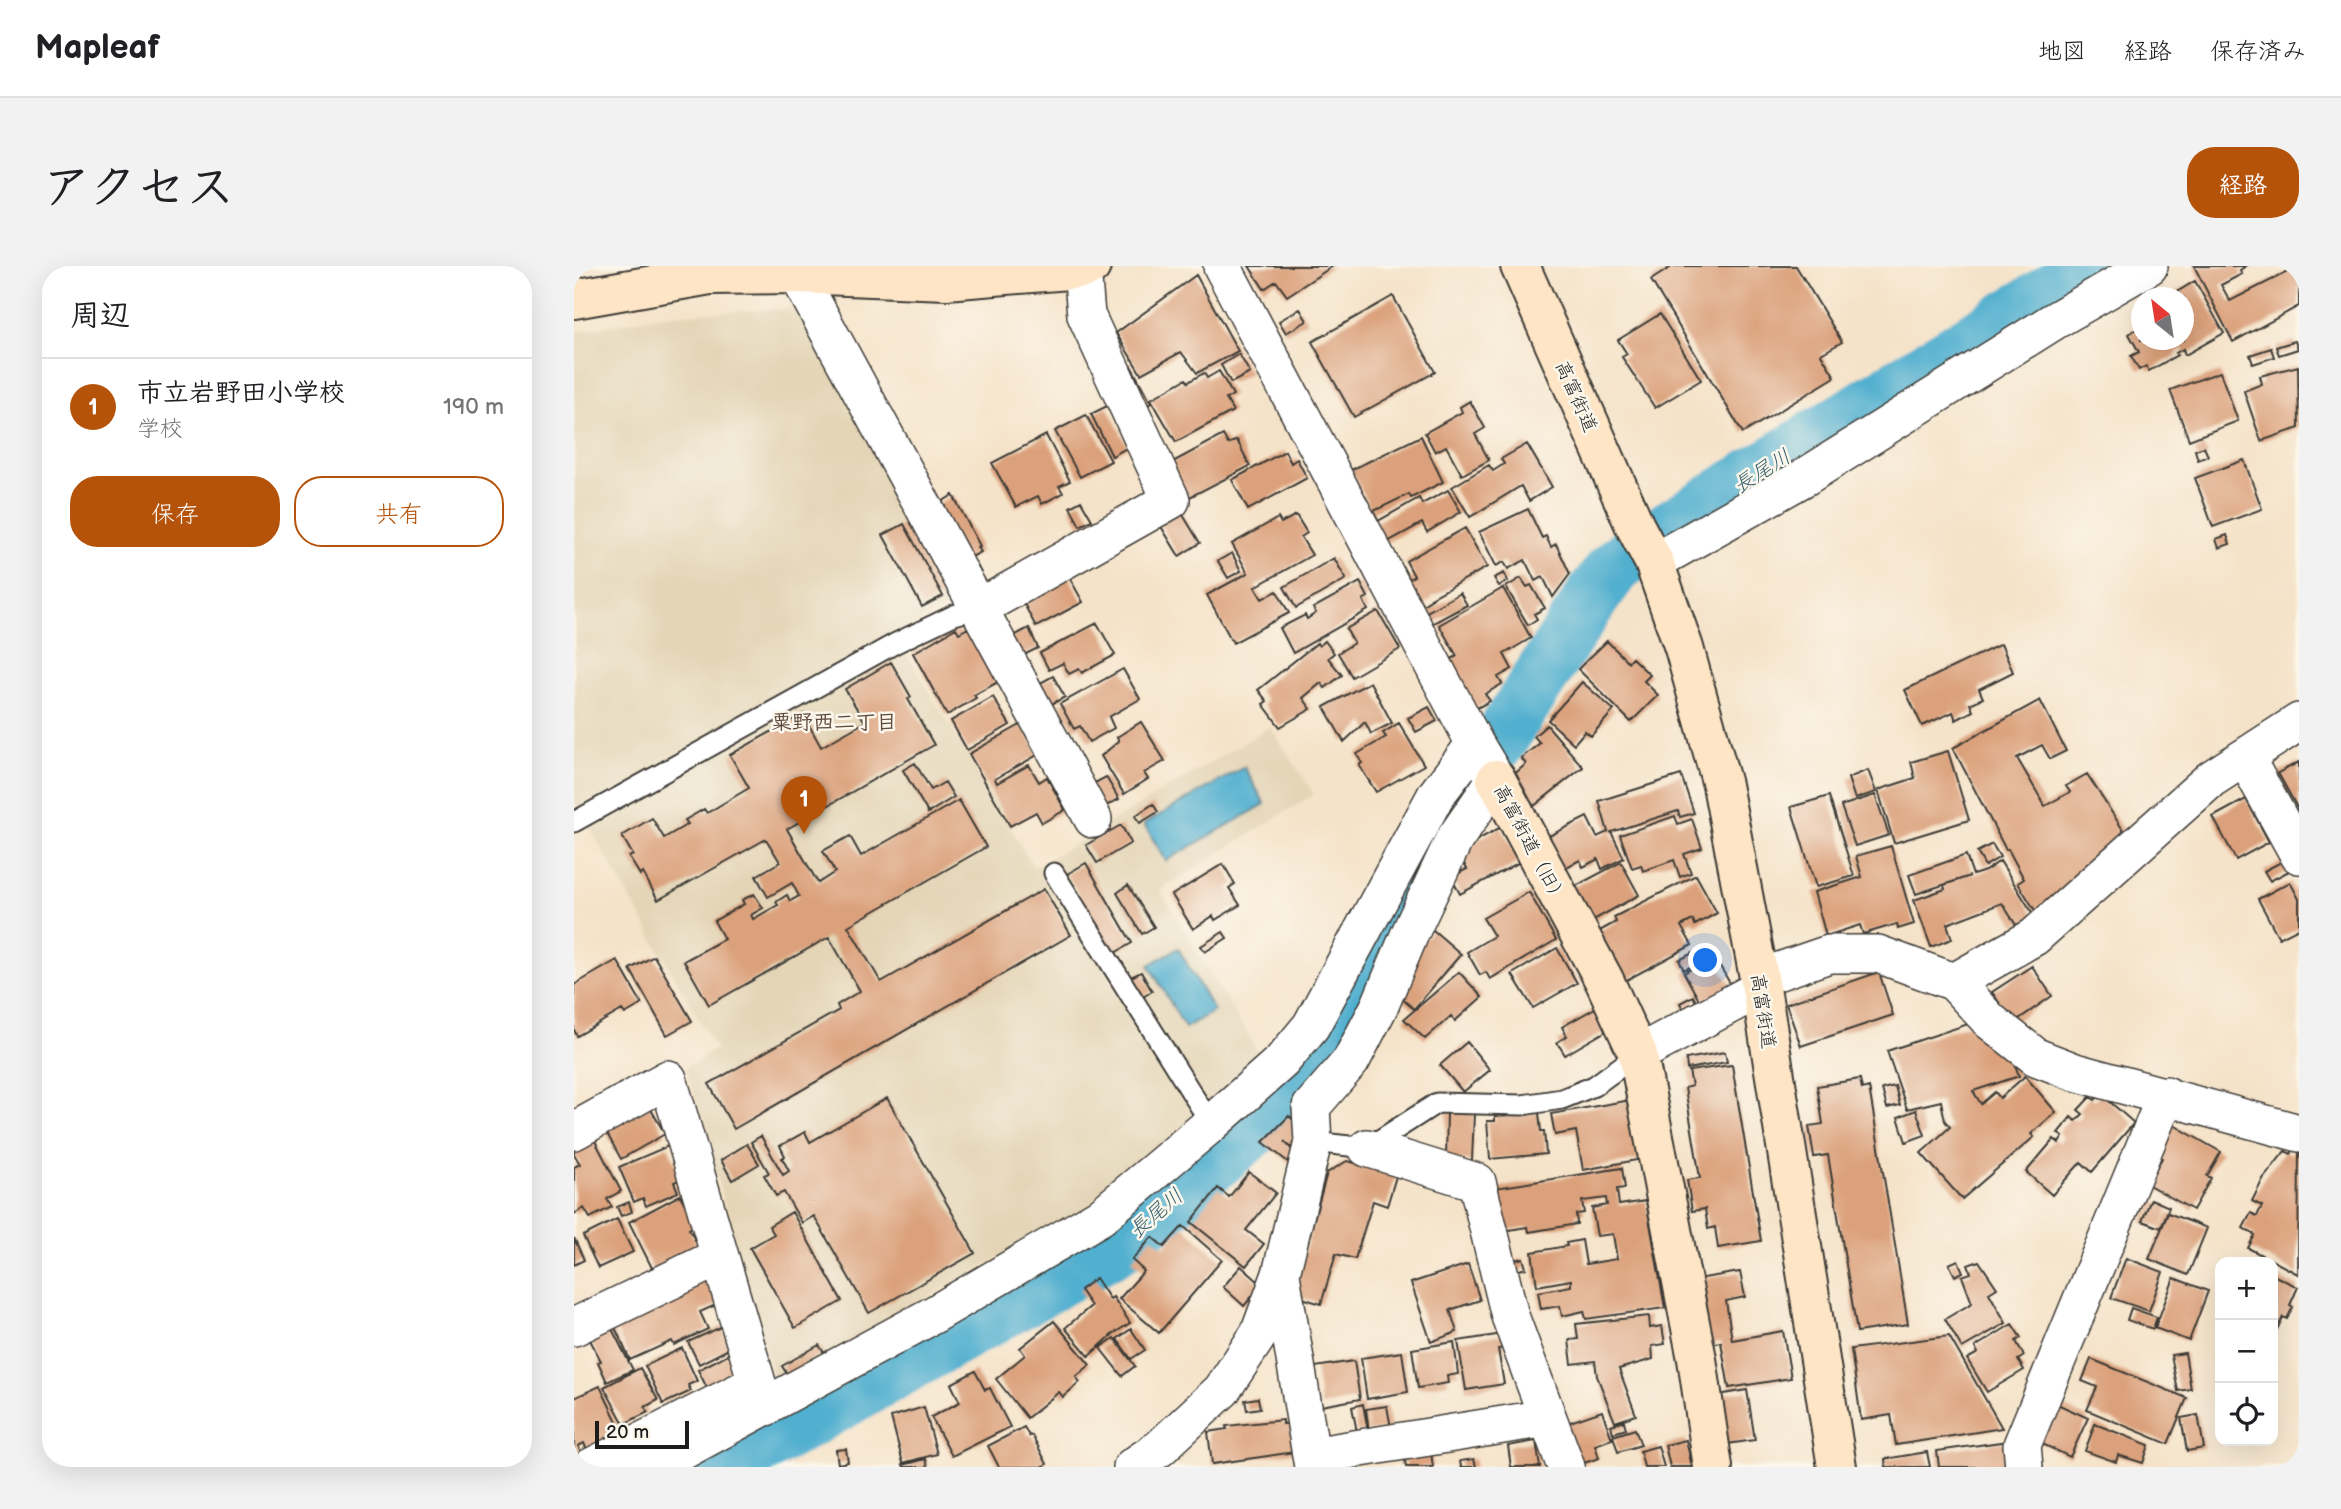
<!DOCTYPE html>
<html lang="ja">
<meta charset="utf-8">
<style>
:root{--surface:#fff;--page:#f2f2f2;--text:#202124;--muted:#757577;--line:#e0e0e0;--accent:#b45309}
body{margin:0;font-family:"Balsamiq Sans","Klee One",sans-serif;background:var(--page);color:var(--text)}
.controls{position:absolute;right:21px;bottom:21px;display:grid;overflow:hidden;border-radius:14px;box-shadow:0 7px 28px #0002}
.controls button{width:63px;height:63px;display:grid;place-items:center;padding:0;border:0;border-bottom:2px solid var(--line);background:var(--surface);color:var(--text);font:35px sans-serif}
.compass{position:absolute;left:1557px;top:21px;width:63px;height:63px;border-radius:50%;background:var(--surface);box-shadow:0 7px 28px #0002;rotate:330deg}
.scale{position:absolute;left:21px;bottom:18px;width:94px;box-sizing:border-box;padding-left:7px;border:4px solid #1c1c1c;border-top:0;font-size:19px;line-height:24px;white-space:nowrap;color:#1c1c1c;-webkit-text-stroke:5px #fbf7ec;paint-order:stroke}
.you{position:absolute;left:1132px;top:695px;width:24px;height:24px;margin:-18px;border:5px solid #fff;border-radius:50%;background:#1a73e8;box-shadow:0 0 0 10px #1a73e833}
.badge{display:grid;place-items:center;width:46px;height:46px;border-radius:50%;background:var(--accent);color:#fff;font-size:23px;font-weight:700}
.pin{position:absolute;translate:-50% -58px;filter:drop-shadow(0 2px 4px #0008)}
.pin::after{content:'';position:absolute;top:37px;width:24px;height:21px;background:inherit;clip-path:polygon(0 0,100% 0,50% 100%)}
.list{margin:0;padding:0;list-style:none}
h2{display:flex;justify-content:space-between;align-items:center;height:91px;margin:0;padding:0 28px;font-size:30px}
h2 small{font-size:23px;font-weight:400;color:var(--muted)}
.list li{display:grid;grid-template-columns:46px 1fr auto;gap:21px;align-items:center;box-sizing:border-box;height:98px;padding:0 28px;border-top:2px solid var(--line)}
.list b{display:block;font-size:26px;white-space:nowrap}
.list p{margin:0;font-size:23px;white-space:nowrap;color:var(--muted)}
.list em{font-size:23px;font-style:normal;color:var(--muted)}
.actions{display:flex;gap:14px;padding:21px 28px}
.actions a{flex:1;padding:16px 0;border:2px solid var(--accent);border-radius:28px;text-align:center;font-size:24px;color:var(--accent)}
.actions .main{background:var(--accent);color:#fff}
.icon{flex:none;width:38px;height:38px;fill:none;stroke:currentColor;stroke-width:2;stroke-linecap:round;stroke-linejoin:round}
.map{position:relative;flex:none;width:1725px;height:1201px;overflow:hidden;border-radius:28px}
header{display:flex;align-items:center;gap:42px;box-sizing:border-box;height:98px;padding:0 35px;background:var(--surface);border-bottom:2px solid var(--line)}
header strong{font-size:33px}
nav{display:flex;gap:38px;margin-inline-start:auto;font-size:24px}
.intro{display:flex;align-items:center;justify-content:space-between;box-sizing:border-box;height:168px;padding:0 42px}
h1{margin:0;font-size:49px}
.button{padding:18px 32px;border-radius:28px;background:var(--accent);color:#fff;font-size:24px;font-weight:700}
main{display:flex;gap:42px;padding:0 42px}
aside{flex:1;background:var(--surface);border-radius:28px;box-shadow:0 7px 28px #0002}
.map>svg:first-child{display:block}
.built{fill:#e4d5b7}
.water{fill:#51afcf;stroke:#366676;stroke-width:2}
.lines{fill:none;stroke-linecap:round;stroke-linejoin:round}
.river{stroke:#51afcf;stroke-width:56}
.building{fill:#dba17b}
.lane-casing{stroke:#3d3a36;stroke-width:23}
.street-casing{stroke:#3d3a36;stroke-width:40}
.secondary-casing{stroke:#3d3a36;stroke-width:42}
.lane{stroke:#fff;stroke-width:19}
.street{stroke:#fff;stroke-width:37}
.secondary{stroke:#fde5c5;stroke-width:38}
.labels{text-anchor:middle;stroke-width:5;stroke-linejoin:round;paint-order:stroke}
.street-label{font-size:19px;fill:#1c1c1c;stroke:#fbf7ec}
.water-label{font-size:21px;font-style:italic;fill:#345e6d;stroke:#fbf7ec}
.neighbourhood-label{font-size:21px;font-weight:bold;fill:#5f4b3d;stroke:#fbf7ec}
</style>
<header>
<strong>Mapleaf</strong>
<nav><a>地図</a><a>経路</a><a>保存済み</a></nav>
</header>
<div class="intro"><h1>アクセス</h1><a class="button">経路</a></div>
<main>
<aside>
<h2>周辺<small></small></h2>
<ul class="list">
<li><span class="badge">1</span><div><b>市立岩野田小学校</b><p>学校</p></div><em>190 m</em></li>
</ul>
<div class="actions"><a class="main">保存</a><a>共有</a></div>
</aside>
<div class="map">
<svg width="1725" height="1201" viewBox="0 0 1725 1201">
<rect width="100%" height="100%" fill="#fbf7ec"/>
<filter id="ink" filterUnits="userSpaceOnUse"><feTurbulence type="fractalNoise" baseFrequency=".0143" numOctaves="2"/><feDisplacementMap in="SourceGraphic" scale="14" xChannelSelector="R" yChannelSelector="G"/><feConvolveMatrix kernelMatrix="1 2 1 2 8 2 1 2 1" color-interpolation-filters="sRGB"/></filter>
<filter id="wash" filterUnits="userSpaceOnUse"><feTurbulence type="fractalNoise" baseFrequency=".00686" numOctaves="4" result="noise"/><feDisplacementMap in="SourceGraphic" scale="28" xChannelSelector="R" yChannelSelector="G"/><feGaussianBlur stdDeviation="1.57" result="paint"/><feColorMatrix in="noise" values="0 0 0 0 0 0 0 0 0 0 0 0 0 0 0 0 0 1.4 0 .05"/><feComposite in="paint" operator="in"/></filter>
<g filter="url(#wash)">
<rect width="100%" height="100%" fill="#f5e3c9"/>
<path class="built" d="M227,42L382,330L376,340L321,367L460,602L696,461L740,528L586,624L687,791L521,937L201,1119L112,801L142,783L0,534V66L91,49Z"/>
<path class="water" d="M670,501L691,538L592,595L570,558Z
M604,682L640,745L611,762L575,699Z"/>
<g class="lines">
<path class="river" d="M923,478L1019,330L1038,304L1063,282L1518,0
M151,1201L544,980L705,841L767,769L822,641L876,552"/>
</g>
<g id="blocks">
<path class="building" d="M675,0H759L713,30L702,15L690,23Z
M1099,0H1222L1268,76L1247,88L1261,111L1169,167L1077,14Z
M1620,0H1672L1666,4L1668,8L1647,19L1656,35L1725,0V40L1659,76Z
M622,9L664,85L623,107L607,86L567,108L542,67Z
M1621,15L1650,67L1611,89L1609,83L1602,87L1603,89L1575,105L1572,100L1565,104L1557,90L1565,86L1555,68L1567,60V74H1610V32H1593Z
M819,30L861,106L780,151L738,76Z
M726,43L733,55L712,67L705,55Z
M1086,48L1127,114L1081,142L1048,91L1053,88L1044,74Z
M1721,75L1724,83L1705,89L1702,81Z
M1697,82L1700,91L1679,98L1676,89Z
M665,88L676,107L657,117L647,99Z
M557,100L577,137L565,144L545,106Z
M1724,100L1725,162L1687,175L1670,125L1688,118L1686,110Z
M645,105L659,129L652,133L659,145L602,176L577,133L612,113L614,116L630,107L633,112Z
M1646,106L1664,155L1615,174L1596,124Z
M896,135L911,162L901,168L915,194L888,209L872,180L861,186L851,167L888,146L886,141Z
M533,140L554,181L538,190L517,148Z
M512,149L537,195L506,211L481,165Z
M472,169L496,215L485,220L489,227L468,238L464,230L442,241L418,197Z
M649,169L654,178L663,174L676,200L614,232L595,198Z
M847,170L869,216L837,232L835,228L798,246L777,204Z
M953,178L978,221L955,235L947,220L896,251L878,221L915,199L919,205L930,198L927,193Z
M1630,181L1634,190L1624,194L1621,184Z
M711,185L717,197L723,193L733,212L674,244L658,214Z
M1670,194L1688,243L1639,261L1621,212Z
M874,224L887,246L853,266L848,257L810,278L799,258L845,232L848,238Z
M379,229L406,280L404,281L407,286L390,295L361,240Z
M507,235L518,254L506,260L496,241Z
M954,243L968,272L972,270L977,281L982,278L996,308L979,331L969,311L961,315L951,294L934,303L930,296L922,300L905,266Z
M606,244L626,277L605,290L585,257Z
M722,249L733,267L727,271L738,289L681,321L688,333L703,325L715,347L659,377L633,329L674,307L658,278L704,252L707,257Z
M330,258L369,330L348,341L309,269Z
M891,262L913,301L857,332L858,333L842,343L827,318L840,310L832,295Z
M1653,269L1656,278L1645,282L1642,273Z
M658,287L667,305L654,312L644,295Z
M760,292L772,313L722,342L710,321Z
M930,307L934,315L925,320L920,312Z
M495,311L509,336L462,361L449,336Z
M947,312L953,321L957,319L971,342L960,348L963,353L954,359L932,321Z
M786,316L794,331L789,334L794,344L719,387L706,362L731,349L733,353L742,347L739,342Z
M929,322L957,372L930,388L938,403L924,411L928,418L911,428L916,435L894,447L872,396L883,390L865,359Z
M886,327L893,339L852,361L846,350Z
M804,345L826,383L778,411L764,387L780,377L772,363Z
M523,357L541,389L508,407L505,403L495,408L489,397L475,404L466,387Z
M382,362L385,367L394,362L424,416L400,429L402,432L373,449L339,387Z
M455,362L464,382L444,392L434,373Z
M751,375L760,387L754,392L768,409L751,422L747,417L729,432L737,443L706,461L689,438L693,435L684,424L743,377L745,380Z
M1033,375L1054,396L1058,392L1076,409L1070,415L1084,429L1057,456L1004,403Z
M1427,378L1439,406L1405,423L1409,432L1396,438L1399,445L1382,454L1379,446L1348,460L1331,424Z
M317,396L337,431L334,433L360,479L213,563L244,617L261,606L249,585L276,570L287,590L385,534L412,581L274,660L307,716L470,623L497,669L160,863L135,818L265,744L263,739L286,725L255,671L135,739L110,695L150,673L140,655L170,638L168,634L180,628L189,642L177,649L179,653L204,639L202,636L213,629L216,635L225,630L218,617L194,631L182,610L206,596L192,573L84,634L69,607L66,609L55,591L59,589L48,570L78,552L90,572L114,558L111,554L130,543L133,547L175,522L156,489L229,448L247,481L291,456L271,423Z
M549,403L566,433L535,451L540,462L515,476L506,460L500,463L486,438Z
M479,410L491,431L470,442L459,421Z
M796,416L818,457L797,468L791,456L770,476L750,441Z
M1008,416L1040,444L1017,470L1011,465L1000,478L974,454Z
M419,431L436,459L393,484L377,455Z
M1466,434L1492,485L1476,493L1468,479L1443,492L1471,540L1496,526L1492,520L1513,508L1553,570L1462,646L1444,617L1450,613L1434,583L1432,584L1379,482Z
M855,441L863,455L842,466L834,452Z
M567,456L591,495L570,507L574,513L550,528L527,490L545,475L543,471Z
M825,457L850,499L802,526L785,499L788,497L783,488L812,471L809,467Z
M448,458L465,488L421,513L423,517L455,499L465,516L473,511L491,544L468,557L462,546L436,560L395,488Z
M973,459L1009,501L960,540L936,512L952,498L947,492L966,477L960,470Z
M1374,485L1395,554L1320,577L1304,524L1341,512L1337,496Z
M1725,496V545L1704,507Z
M341,497L357,524L371,516L380,531L354,547L329,504Z
M1294,504L1302,526L1281,533L1274,512Z
M1107,509L1120,547L1106,551L1104,545L1037,566L1050,592L1028,603L1024,593L1009,601L1006,594L985,605L969,573L1013,551L1023,571L1034,566L1025,535Z
M532,511L545,533L525,544L513,521Z
M1301,529L1315,569L1281,580L1267,540Z
M1255,530L1280,610L1242,621L1217,541Z
M1672,533L1695,576L1662,594L1639,551Z
M579,538L584,546L566,557L561,550Z
M1101,550L1104,558L1118,553L1128,582L1110,588L1117,607L1106,611L1100,594L1069,605L1067,599L1058,602L1046,569Z
M547,559L557,577L523,597L512,579Z
M927,561L946,596L886,628L877,611L893,603L883,585Z
M1418,578L1426,591L1411,600L1403,586Z
M1317,580L1340,658L1324,663L1323,658L1289,668L1286,659L1252,670L1240,626L1288,611L1282,590Z
M1392,589L1399,609L1411,605L1426,595L1461,651L1442,659L1428,637L1373,658L1378,673L1357,681L1340,634L1371,623L1370,619L1396,610L1342,628L1335,609Z
M1709,595L1715,605L1696,615L1690,605Z
M1047,596L1065,629L1016,656L998,622Z
M512,597L558,677L539,688L493,608Z
M649,598L661,618L655,622L666,639L641,654L639,650L619,663L598,629Z
M1122,609L1143,647L1121,659L1119,654L1107,660L1118,679L1049,716L1022,667L1042,656L1040,651Z
M1716,616L1725,633V662L1705,672L1684,633Z
M554,619L580,661L568,668L543,627Z
M955,626L982,674L916,713L912,706L906,709L893,686L920,670L909,652Z
M859,664L887,688L840,743L819,725L833,693Z
M649,666L653,672L631,686L627,680Z
M983,682L1003,717L959,742L938,708Z
M1125,684L1130,694L1110,704L1105,694Z
M80,690L118,755L93,769L56,703Z
M1140,690L1157,719L1126,736L1110,707Z
M43,694L68,738L51,748L48,744L3,770L0,764V719Z
M1458,700L1478,730L1439,757L1418,726Z
M567,706L578,725L569,731L557,711Z
M885,706L908,731L881,755L877,750L851,773L830,753Z
M1305,706L1319,749L1227,780L1212,738Z
M1119,730L1124,740L1111,747L1106,737Z
M1021,742L1034,764L991,789L983,776L993,770L988,761Z
M1397,757L1438,790L1445,810L1399,825L1407,838L1421,826L1426,832L1451,810L1482,846L1457,868L1460,871L1388,933L1347,887L1376,861L1371,855L1367,835L1333,843L1313,785Z
M893,776L916,804L889,826L866,799Z
M1151,786L1153,796L1113,803L1112,793Z
M1158,799L1187,975L1144,982L1141,961L1134,963L1131,943L1118,945L1113,914L1126,912L1111,822L1118,820L1115,805Z
M1286,813L1288,823L1295,821L1334,1058L1283,1066L1254,889L1240,891L1235,860L1249,858L1243,820Z
M1321,820L1326,839L1313,842L1308,823Z
M1527,828L1560,857L1518,906L1507,896L1478,929L1452,906L1480,873L1485,877L1489,871L1484,867L1497,851L1502,855L1509,848L1504,844L1516,831L1521,834Z
M313,832L401,987L295,1047L240,950L228,957L210,926L202,930L190,909L195,907L177,876L187,870L209,909L215,905L208,892L211,890L206,880L231,866L236,876Z
M1057,834L1068,893L1009,904L1002,865L981,869L977,848Z
M75,840L91,868L47,893L31,864Z
M1342,844L1351,869L1332,876L1324,851Z
M873,846L900,847L898,895L872,894Z
M965,847L967,865H970L972,888L916,893L913,855H921V850Z
M715,850L727,861L723,887L710,875L723,889L715,897L689,876Z
M1598,858L1647,886L1633,910L1637,912L1619,944L1573,918L1588,892L1582,888Z
M18,869L47,925L33,933L38,941L16,952L10,942L0,948V901L6,898L0,888V879Z
M173,878L185,898L158,914L147,894Z
M94,880L108,913L100,916L104,926L72,940L69,932L60,936L45,901Z
M1721,881L1725,883L1724,1008L1674,982L1681,969L1669,962L1677,947L1683,950L1688,940L1678,935L1689,913L1711,885L1717,888Z
M773,895L823,907L813,940L799,935L781,993L762,988L747,1038L719,1029L753,907Z
M1048,902L1051,922L1043,923L1045,939L1072,935L1091,1042L1012,1053L1010,1045L988,1050L986,1040L967,1043L964,1026L997,1020V1014L963,1020L958,986L993,980L992,977L1008,974L1012,998L1043,993L1039,968L1023,970L1018,942L1033,939L1032,932L1008,935L1010,947L1002,948L1003,958L955,966L954,961L922,966L915,923Z
M675,906L702,927L672,964L690,978L672,1000L617,956L644,922L655,931Z
M106,929L122,959L115,963L127,985L81,1008L55,956Z
M1577,933L1595,941L1587,962L1568,955Z
M55,936L58,946L47,950L43,941Z
M218,946L268,1035L221,1062L176,982L200,968L195,960Z
M1594,947L1633,962L1614,1009L1575,993Z
M43,953L59,986L24,1002L9,970Z
M609,960L648,994L585,1067L545,1033L570,1005L558,994L578,971L590,981Z
M0,972L10,994L0,999Z
M949,992L952,1002L933,1008L930,997Z
M1552,992L1589,1006L1575,1045L1537,1032Z
M1384,994L1389,1006L1381,1010L1375,998Z
M1405,995L1423,1022L1415,1027L1432,1057L1388,1082L1371,1053L1398,1037L1388,1010L1397,1007L1394,999Z
M894,998L906,1034L876,1044L883,1066L857,1076L837,1017Z
M667,1000L685,1016L681,1027L670,1040L649,1021Z
M1166,1006L1171,1031L1152,1035L1158,1074L1209,1065L1217,1112L1155,1122L1147,1076L1134,1078L1123,1013Z
M1699,1009L1724,1021L1716,1039L1719,1041L1713,1053L1709,1051L1699,1072Z
M522,1012L536,1033L539,1031L556,1057L539,1068L515,1090L491,1062L517,1040L506,1024Z
M1600,1012L1634,1025L1615,1075L1581,1062Z
M133,1013L144,1038L126,1046L134,1063L100,1079L98,1075L56,1094L37,1053Z
M1557,1042L1583,1051L1579,1063L1553,1054Z
M1075,1050L1076,1062L1088,1060L1091,1078L1078,1080L1079,1093L1045,1103L1062,1149L1041,1156L1023,1110L1021,1095L998,1098L995,1074L1004,1073L1002,1058Z
M480,1055L516,1099L502,1111L506,1116L489,1131L485,1126L453,1152L422,1113L451,1089L446,1082Z
M1438,1058L1447,1072L1442,1075L1450,1090L1444,1094L1450,1104L1413,1126L1393,1093L1404,1087L1401,1081Z
M36,1059L59,1104L33,1116L24,1096L27,1095L14,1070Z
M149,1060L159,1081L125,1098L114,1076Z
M557,1063L571,1084L557,1093L543,1073Z
M929,1068L931,1082L924,1083L930,1118L892,1124L884,1075Z
M1375,1070L1428,1162L1322,1179L1317,1149L1287,1154L1277,1083Z
M540,1072L561,1100L548,1110L526,1082Z
M880,1076L884,1108L873,1110L874,1117L844,1122L838,1083Z
M245,1079L250,1087L213,1108L208,1100Z
M108,1082L123,1115L114,1119L117,1125L89,1138L71,1100Z
M828,1086L834,1126L793,1133L787,1092Z
M1611,1087L1617,1123L1604,1125L1597,1089Z
M154,1088L165,1109L135,1126L124,1104Z
M1517,1093L1613,1132L1594,1178L1513,1144L1523,1121L1508,1115Z
M780,1095L786,1133L747,1140L741,1101Z
M66,1102L84,1134L71,1141L74,1146L50,1158L30,1121Z
M401,1105L411,1124L416,1122L436,1161L378,1190L357,1151L386,1136L377,1118Z
M26,1120L48,1166L13,1184L10,1177L4,1180L8,1188L0,1192V1132Z
M1173,1124L1181,1174L1146,1179L1138,1130Z
M684,1132L686,1142L673,1144L671,1134Z
M1479,1136L1514,1152L1496,1191L1462,1175Z
M789,1138L794,1165L783,1166L778,1141Z
M813,1140L817,1162L795,1165L792,1143Z
M350,1141L363,1188L329,1197L317,1151Z
M1028,1145L1038,1173L1021,1179L1025,1192L1004,1199L990,1158Z
M1624,1149L1630,1182L1613,1185L1607,1152Z
M709,1154V1158L717,1157L721,1186L638,1198L634,1166L653,1163L652,1160Z
M1050,1155L1052,1163L1039,1167L1037,1159Z
M1521,1158L1575,1179L1569,1197L1544,1189L1542,1196L1511,1185Z
M450,1161L455,1170L458,1169L473,1198L468,1201H425L414,1180Z
M1061,1163L1067,1179L1044,1186L1039,1170Z
M1112,1174L1118,1201H1096L1091,1179Z
M962,1175L966,1201H937L934,1180Z
M1434,1175L1437,1201H1365L1363,1185Z
M1084,1180L1090,1201H1070L1066,1185Z
M272,1183L274,1196L264,1198L262,1184Z
M857,1186L859,1201H832L831,1194L842,1192L841,1188Z
M1353,1186L1356,1201H1312L1311,1193Z
M352,1193L354,1201H330L329,1199Z
M900,1193L902,1201H887L886,1195Z"/>
</g>
</g>
<g filter="url(#ink)">
<use href="#blocks" fill-opacity="0" stroke="#3d3a36" stroke-width="2"/>
<g class="lines">
<g class="lane-casing">
<path id="lane" d="M0,556L322,377L380,349L405,342
M480,607L637,858
M739,876L793,882L863,837L948,839L988,833L1020,820L1064,788"/>
</g>
<g class="street-casing">
<path id="street" d="M219,0L519,553
M1080,296L1231,211L1480,55L1575,0
M405,342L597,234L512,49L508,3
M1671,491L1725,589
M1185,712L1255,688H1304L1380,716L1416,755L1462,791L1501,806L1725,867
M1380,716L1460,671L1637,513L1725,456
M1064,788L1187,722
M0,865L94,813L183,1117L192,1141
M793,882L903,916L936,1050L992,1201
M707,1009L739,1201
M0,1061L145,991
M737,1190L973,1152
M17,1201L183,1117
M79,1201L361,1048L526,951L637,858L708,795L737,760L862,529L901,478
M558,1201L586,1182L648,1124L685,1068L707,1008L739,876L737,841L777,795L806,739L837,665L880,574L922,513L901,478L648,0
M1450,1201L1448,1179L1592,829"/>
</g>
<g class="secondary-casing">
<path id="secondary" d="M946,0L1061,260L1080,296L1110,382L1148,519L1187,722L1263,1201
M0,33L136,9L223,8L372,14L508,3L517,0
M922,513L1030,714L1064,788L1123,1093L1139,1201"/>
</g>
<use href="#lane" class="lane"/>
<use href="#street" class="street"/>
<use href="#secondary" class="secondary"/>
</g>
</g>
<g class="labels">
<g class="street-label">
<text transform="translate(1003 130) rotate(66)" y="7">高富街道</text>
<text transform="translate(957 578) rotate(62)" y="7">高富街道（旧）</text>
<text transform="translate(1190 745) rotate(81)" y="7">高富街道</text>
</g>
<g class="water-label">
<text transform="translate(1188 205) rotate(-32)" y="7">長尾川</text>
<text transform="translate(582 947) rotate(-41)" y="7">長尾川</text>
</g>
<g class="neighbourhood-label">
<text x="260" y="463">粟野西二丁目</text>
</g>
</g>
</svg>
<div class="controls">
<button>+</button>
<button>−</button>
<button><svg class="icon" aria-label="locate" viewBox="0 0 24 24"><circle cx="12" cy="12" r="6"/><path d="M12 2v4M12 18v4M2 12h4M18 12h4"/></svg></button>
</div>
<svg class="compass" viewBox="-18 -18 36 36"><path d="M0-13l5 13h-10z" fill="#e53935"/><path d="M0 13l5-13h-10z" fill="#757577"/></svg>
<div class="scale">20 m</div>
<div class="you"></div>
<div class="pin badge" style="left:230px;top:568px">1</div>
</div>
</main>
